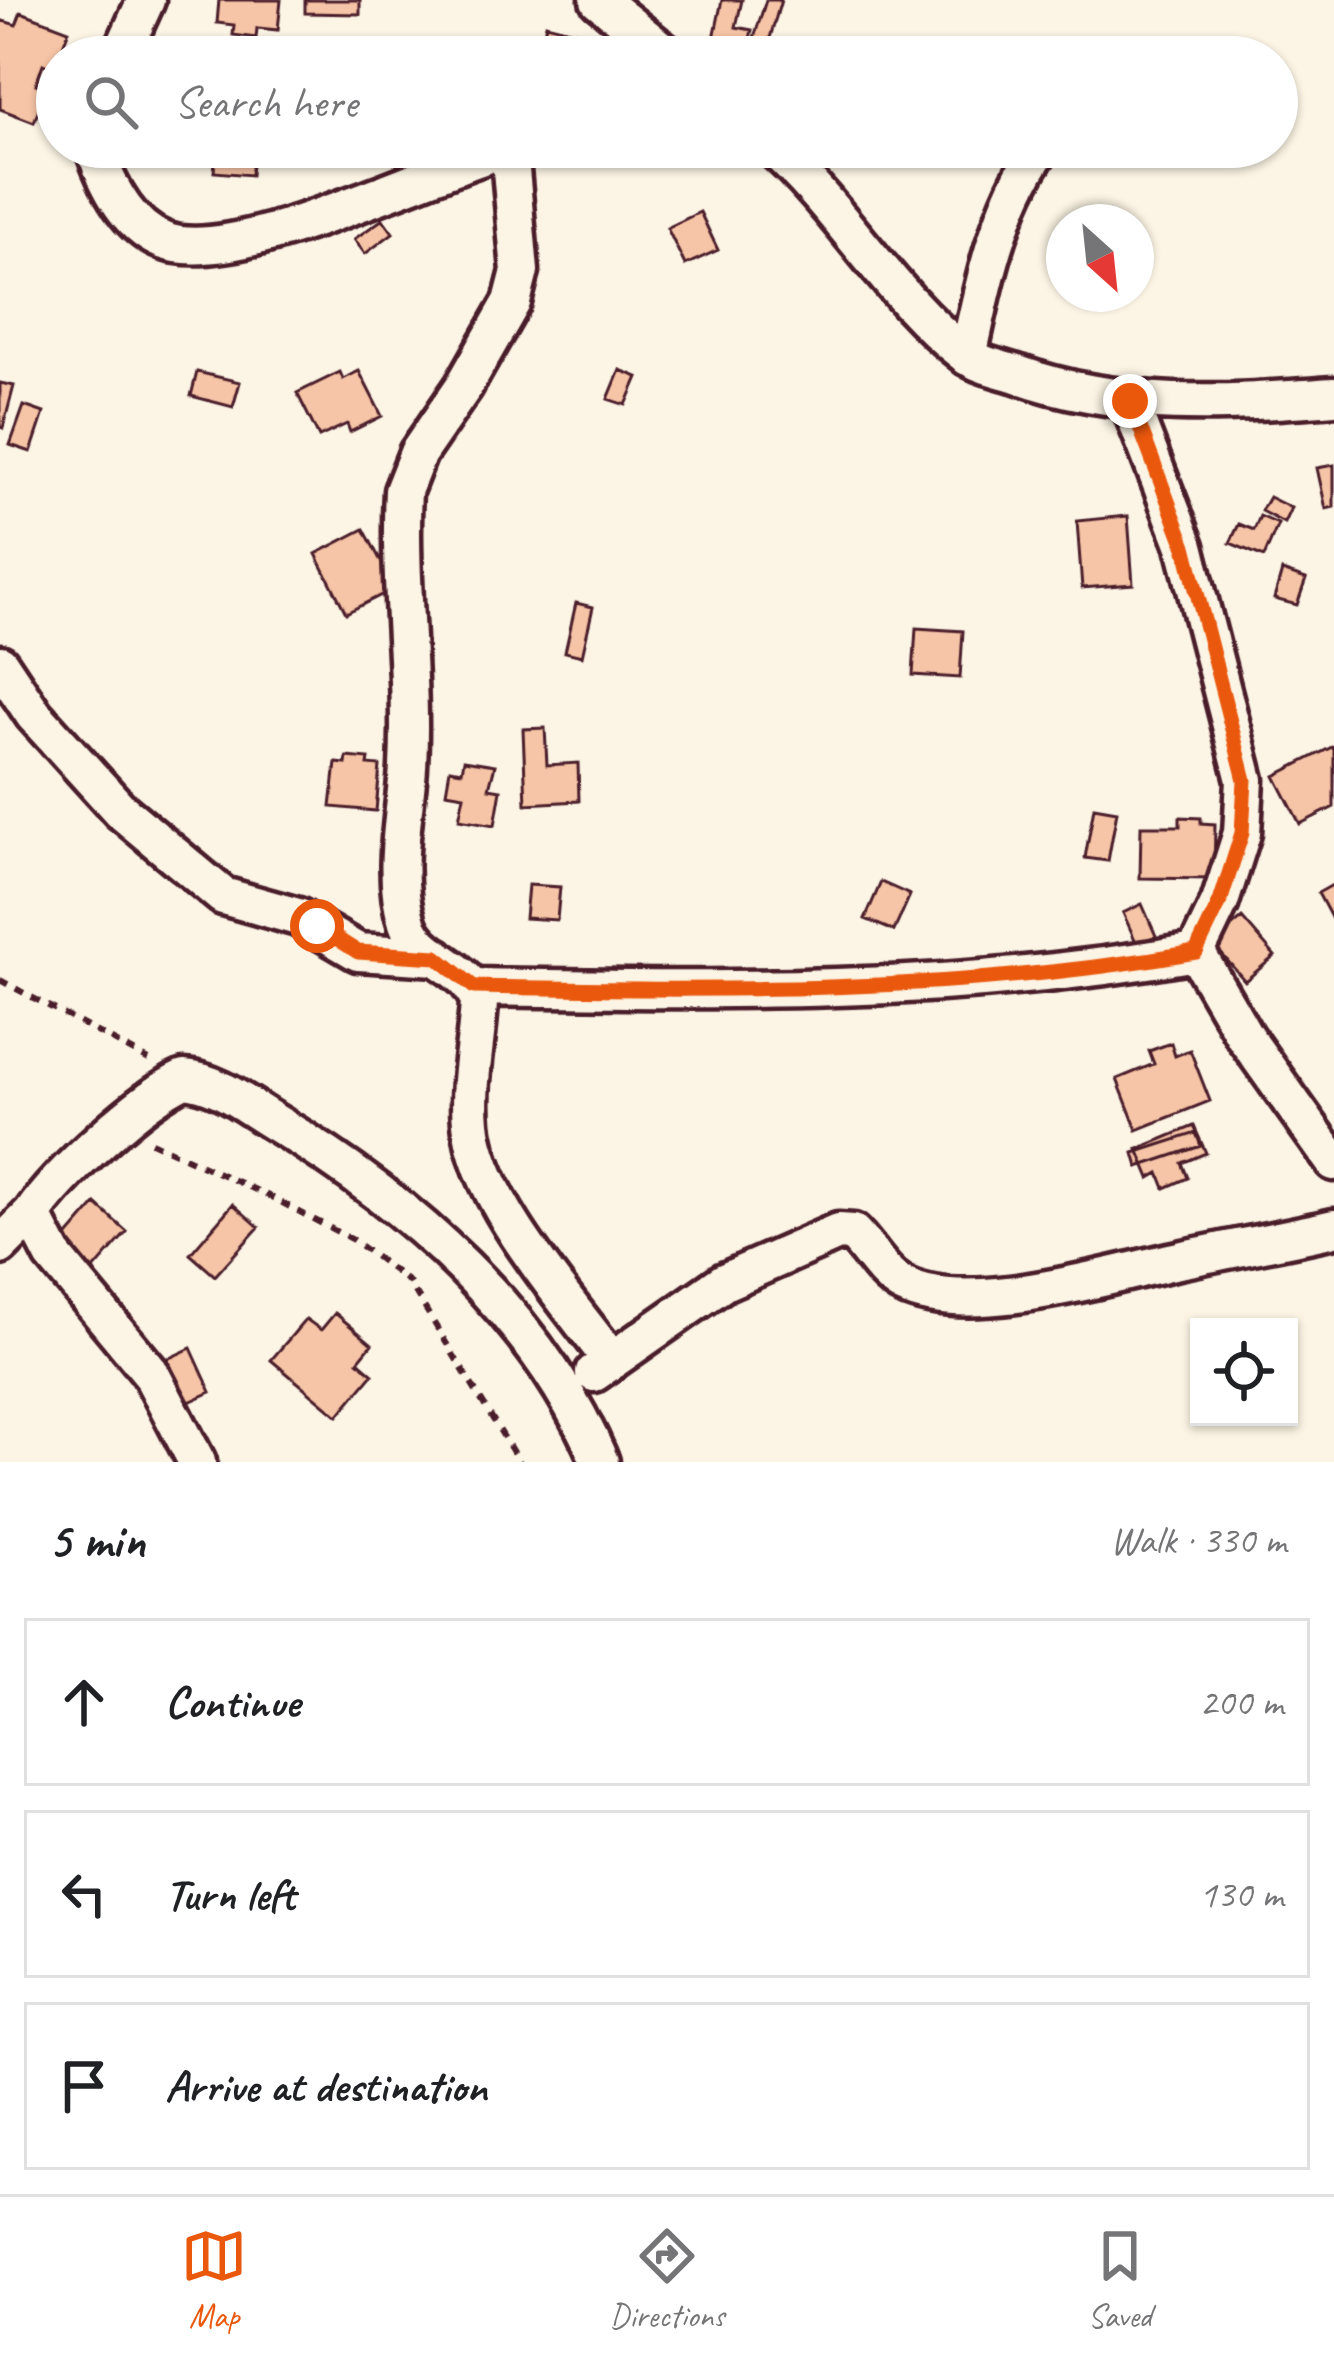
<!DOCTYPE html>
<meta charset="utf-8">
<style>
:root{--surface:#fff;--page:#f2f2f2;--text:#202124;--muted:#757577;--line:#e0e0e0;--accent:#ea580c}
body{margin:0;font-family:Caveat,sans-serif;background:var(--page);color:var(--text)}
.controls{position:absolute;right:36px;bottom:36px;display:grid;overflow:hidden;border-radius:0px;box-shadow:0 3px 9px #0004}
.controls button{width:108px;height:108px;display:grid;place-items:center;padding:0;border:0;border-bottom:3px solid var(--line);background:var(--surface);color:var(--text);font:60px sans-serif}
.compass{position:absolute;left:1046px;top:204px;width:108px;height:108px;border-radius:50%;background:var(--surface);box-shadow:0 3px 9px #0004;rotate:153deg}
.stop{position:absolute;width:36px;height:36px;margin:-27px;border:9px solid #ea580c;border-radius:50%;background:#fff}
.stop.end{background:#ea580c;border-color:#fff;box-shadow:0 3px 12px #0008}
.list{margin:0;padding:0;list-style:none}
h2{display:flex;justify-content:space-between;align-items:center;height:156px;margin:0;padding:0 48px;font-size:51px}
h2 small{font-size:39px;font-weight:400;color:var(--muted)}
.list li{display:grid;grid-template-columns:78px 1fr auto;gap:36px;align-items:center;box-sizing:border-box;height:168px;margin:0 24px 24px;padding:0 24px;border:3px solid var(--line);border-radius:0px}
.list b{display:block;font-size:45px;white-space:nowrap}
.list em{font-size:39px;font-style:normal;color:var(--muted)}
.icon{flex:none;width:66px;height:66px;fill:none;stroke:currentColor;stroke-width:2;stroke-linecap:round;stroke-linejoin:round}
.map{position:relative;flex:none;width:1334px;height:1462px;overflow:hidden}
.search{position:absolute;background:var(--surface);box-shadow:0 3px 9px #0004;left:36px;right:36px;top:36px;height:132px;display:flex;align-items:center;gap:30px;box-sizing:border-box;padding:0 42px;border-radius:66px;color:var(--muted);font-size:45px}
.sheet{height:732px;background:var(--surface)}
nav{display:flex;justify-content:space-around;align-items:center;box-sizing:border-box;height:168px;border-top:3px solid var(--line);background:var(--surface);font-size:33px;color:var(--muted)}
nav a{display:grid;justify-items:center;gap:6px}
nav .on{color:var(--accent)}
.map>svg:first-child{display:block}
.building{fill:#f6c4a6;stroke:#4a1f2b;stroke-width:3}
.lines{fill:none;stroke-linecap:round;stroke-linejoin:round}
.minor-casing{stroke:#4a1f2b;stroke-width:45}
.path{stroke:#4a1f2b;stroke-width:6;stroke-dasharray:9 9;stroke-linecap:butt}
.minor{stroke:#fcf5e5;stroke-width:36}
.route{stroke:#ea580c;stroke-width:15}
</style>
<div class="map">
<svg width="1334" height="1462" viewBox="0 0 1334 1462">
<rect width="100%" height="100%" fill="#fcf5e5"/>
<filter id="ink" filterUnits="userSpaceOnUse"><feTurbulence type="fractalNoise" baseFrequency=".00833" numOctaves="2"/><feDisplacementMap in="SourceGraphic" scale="24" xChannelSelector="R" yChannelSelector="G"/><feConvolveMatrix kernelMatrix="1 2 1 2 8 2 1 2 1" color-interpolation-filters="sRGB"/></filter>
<g filter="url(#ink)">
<path class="building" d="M219,0H281L278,30L257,28L256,38L233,35L234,25L217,23Z
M305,0H360V14L305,13Z
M722,0H742L736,27L752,30L746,55L712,48Z
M766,0H781L768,45L753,41Z
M21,12L69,30L54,69L43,64L36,84L47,88L34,122L0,109V20L16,25Z
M546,24L578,32L571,57L539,50Z
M216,151L253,154L251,175L214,172Z
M700,212L718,250L685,265L667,228Z
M383,219L393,233L365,254L354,239Z
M620,370L638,377L626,405L608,399Z
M359,371L382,416L350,432L347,424L319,437L297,393L340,372L343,379Z
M197,372L240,382L233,407L191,396Z
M0,383L14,386L3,428L0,427Z
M24,406L44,413L31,452L10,445Z
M1334,465V507L1326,509L1317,468Z
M1269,497L1291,508L1284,523L1261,511Z
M1128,516L1133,584L1082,588L1077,521Z
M1260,516L1278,524L1264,557L1230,543L1239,524L1254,530Z
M364,529L395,588L346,613L316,554Z
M1282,571L1306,579L1297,605L1274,599Z
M576,603L593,607L582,656L565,652Z
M916,628L963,631L960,678L913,675Z
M545,728L547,765L578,763L579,801L526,804L523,729Z
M1334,746V807L1300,824L1275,776Z
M347,757L369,759L368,765L380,766L376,811L331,807L336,763L346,764Z
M464,760L495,765L489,788L501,790L495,825L459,819L464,795L446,792L450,769L462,771Z
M1094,807L1117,811L1108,861L1085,858Z
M1180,817L1201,818V823L1215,824L1214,879L1140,878L1141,826H1180Z
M881,882L910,895L894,931L865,919Z
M1334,884V923L1318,893Z
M528,885L560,887L557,920L525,918Z
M1142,904L1156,936L1137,944L1123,913Z
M1242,918L1275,956L1245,981L1212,943Z
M1171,1043L1175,1056L1190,1050L1210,1101L1137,1130L1117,1079L1154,1064L1149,1051Z
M1194,1126L1206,1153L1182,1163L1188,1178L1165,1188L1159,1173L1150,1178L1138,1149Z
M1196,1133L1201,1146L1138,1167L1134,1153Z
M96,1204L127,1232L93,1271L61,1244Z
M233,1204L259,1227L215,1276L190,1254Z
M335,1313L372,1344L358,1361L373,1374L338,1416L271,1360L306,1319L321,1330Z
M191,1348L211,1392L178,1407L159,1363Z"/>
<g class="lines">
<g class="minor-casing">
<path id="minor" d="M599,0L670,57
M120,57L146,0
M94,147C106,182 127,227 164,241C238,268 429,168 511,147
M509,147L520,271L512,302L464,386L418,453L403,491C398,583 413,675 408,767C405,818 391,872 407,923C419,960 468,964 479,1002C477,1041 467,1084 471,1123C477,1199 566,1299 611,1360
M772,147C842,209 890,297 966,355C979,365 1001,369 1017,374C1119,411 1227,404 1334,396
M968,357C982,289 999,205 1041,147
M1129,401L1185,546L1245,780L1242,833L1220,902L1196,952L1245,1037L1334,1162
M0,664L34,715L120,810L223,896L298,917L358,952L437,957
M474,987C718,991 954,995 1196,952
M0,1246L32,1214
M594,1373L724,1282L838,1232L853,1233C870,1250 882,1275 904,1286C970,1318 1108,1275 1179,1260C1230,1249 1282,1240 1334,1228
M197,1462L150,1372L53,1255L32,1214C58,1175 142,1098 184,1079C217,1081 247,1106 274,1122C409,1202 539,1316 600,1462"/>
</g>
<path class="path" d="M0,980L149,1060
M151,1142L271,1197L353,1240L409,1282L519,1462"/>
<use href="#minor" class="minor"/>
</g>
</g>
<g class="lines" filter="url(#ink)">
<path class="route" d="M317,926L358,952L437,957L474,987C717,991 956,994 1196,952L1220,902L1242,833L1245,780L1185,546L1130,401"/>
</g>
</svg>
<div class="controls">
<button><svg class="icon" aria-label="locate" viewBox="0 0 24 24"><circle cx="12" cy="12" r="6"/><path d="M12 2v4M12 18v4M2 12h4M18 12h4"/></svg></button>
</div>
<svg class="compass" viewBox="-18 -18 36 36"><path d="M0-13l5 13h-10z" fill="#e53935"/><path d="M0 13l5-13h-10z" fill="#757577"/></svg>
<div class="stop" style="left:317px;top:926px"></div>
<div class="stop end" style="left:1130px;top:401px"></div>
<div class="search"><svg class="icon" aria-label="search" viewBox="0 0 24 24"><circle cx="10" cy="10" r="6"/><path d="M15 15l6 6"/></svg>Search here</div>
</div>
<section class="sheet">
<h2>5 min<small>Walk · 330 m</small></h2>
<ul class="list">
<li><svg class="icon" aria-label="ahead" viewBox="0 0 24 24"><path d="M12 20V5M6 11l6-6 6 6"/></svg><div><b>Continue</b></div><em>200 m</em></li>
<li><svg class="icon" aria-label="left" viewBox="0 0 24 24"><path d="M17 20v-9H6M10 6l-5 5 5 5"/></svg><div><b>Turn left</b></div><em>130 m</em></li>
<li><svg class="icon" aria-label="arrive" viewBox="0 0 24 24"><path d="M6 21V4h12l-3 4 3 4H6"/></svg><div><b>Arrive at destination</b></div></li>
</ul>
</section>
<nav>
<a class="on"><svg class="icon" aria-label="map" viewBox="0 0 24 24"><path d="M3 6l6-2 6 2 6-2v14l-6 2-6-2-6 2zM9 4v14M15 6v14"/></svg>Map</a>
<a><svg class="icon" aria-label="directions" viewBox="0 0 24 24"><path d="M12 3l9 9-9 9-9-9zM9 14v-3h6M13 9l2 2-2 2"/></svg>Directions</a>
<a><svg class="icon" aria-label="saved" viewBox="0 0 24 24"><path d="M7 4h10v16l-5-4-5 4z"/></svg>Saved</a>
</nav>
